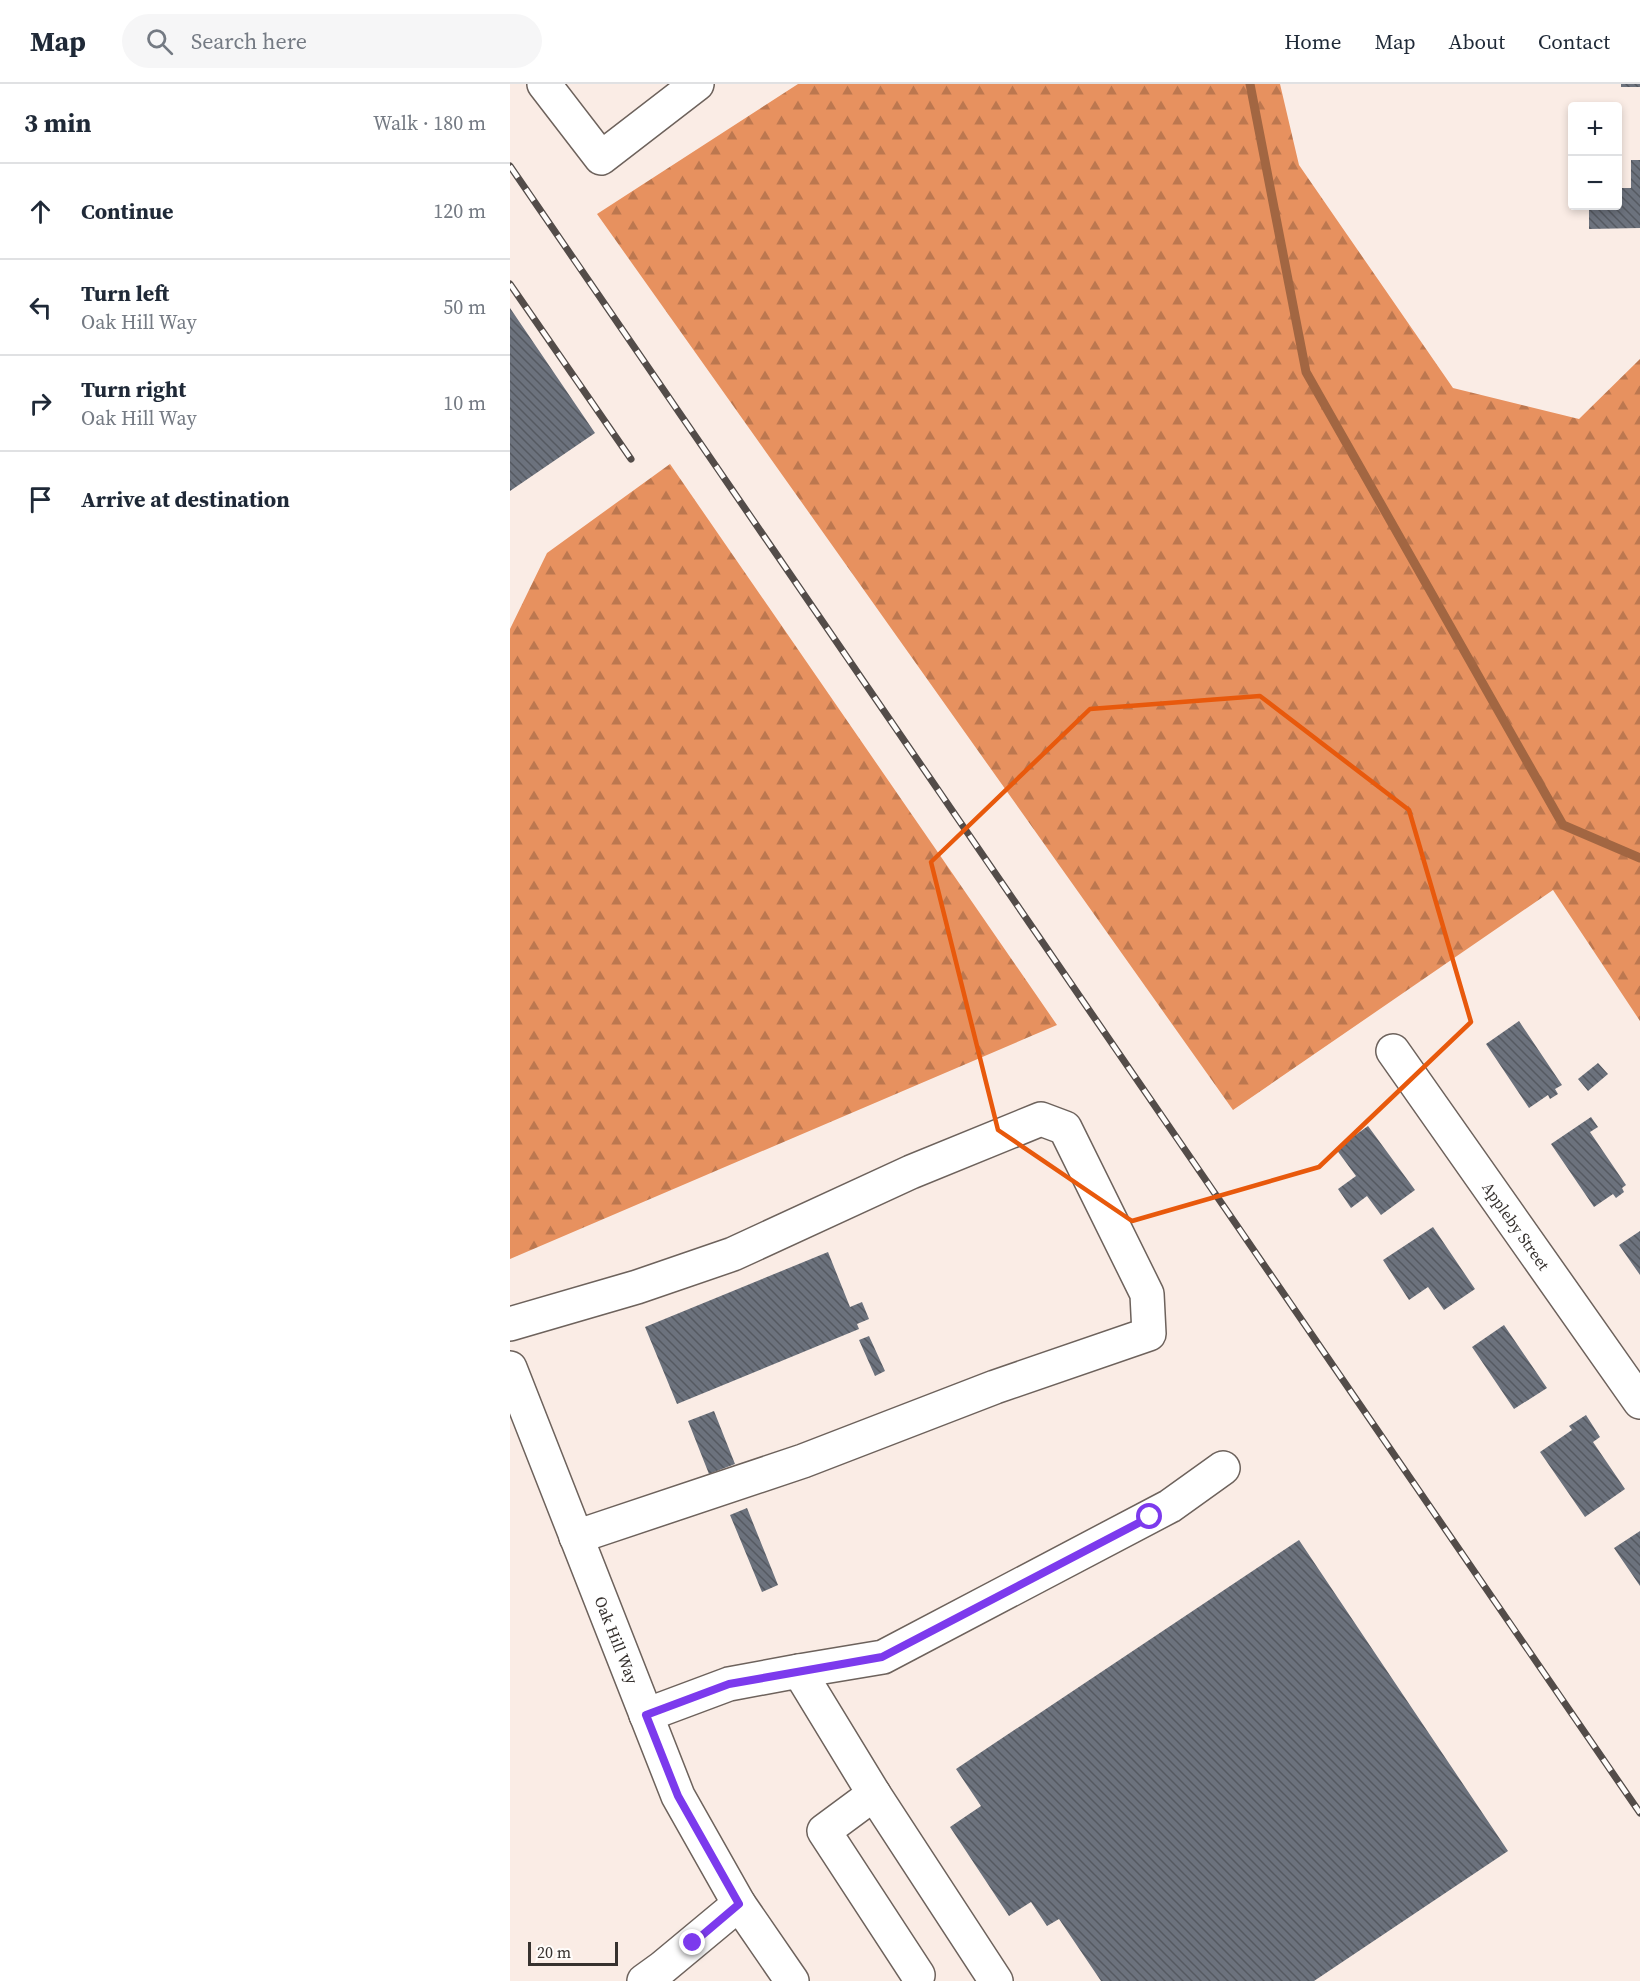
<!DOCTYPE html>
<meta charset="utf-8">
<style>
:root{--surface:#fff;--page:#f6f6f7;--text:#1f2937;--muted:#747a83;--line:#e0e1e3}
body{margin:0;font-family:"Source Serif 4",serif;background:var(--page);color:var(--text)}
.controls{position:absolute;right:18px;top:18px;display:grid;overflow:hidden;border-radius:6px;box-shadow:0 3px 9px #0003}
.controls button{width:54px;height:54px;display:grid;place-items:center;padding:0;border:0;border-bottom:2px solid var(--line);background:var(--surface);color:var(--text);font:30px sans-serif}
.scale{position:absolute;left:18px;bottom:15px;width:90px;box-sizing:border-box;padding-left:6px;border:3px solid #36312e;border-top:0;font-size:16px;line-height:21px;white-space:nowrap;color:#36312e;-webkit-text-stroke:4px #fffcfa;paint-order:stroke}
.stop{position:absolute;width:18px;height:18px;margin:-14px;border:4px solid #7c3aed;border-radius:50%;background:#fff}
.stop.end{background:#7c3aed;border-color:#fff;box-shadow:0 2px 6px #0008}
.list{margin:0;padding:0;list-style:none}
h2{display:flex;justify-content:space-between;align-items:center;height:78px;margin:0;padding:0 24px;font-size:26px}
h2 small{font-size:20px;font-weight:400;color:var(--muted)}
.list li{display:grid;grid-template-columns:39px 1fr auto;gap:18px;align-items:center;box-sizing:border-box;height:96px;padding:0 24px;border-top:2px solid var(--line)}
.list b{display:block;font-size:22px;white-space:nowrap}
.list p{margin:0;font-size:20px;white-space:nowrap;color:var(--muted)}
.list em{font-size:20px;font-style:normal;color:var(--muted)}
.icon{flex:none;width:33px;height:33px;fill:none;stroke:currentColor;stroke-width:2;stroke-linecap:round;stroke-linejoin:round}
.map{position:relative;flex:none;width:1130px;height:1897px;overflow:hidden}
header{display:flex;align-items:center;gap:36px;box-sizing:border-box;height:84px;padding:0 30px;background:var(--surface);border-bottom:2px solid var(--line)}
header strong{font-size:28px}
nav{display:flex;gap:33px;margin-inline-start:auto;font-size:21px}
.search{width:420px;height:54px;background:var(--page);display:flex;align-items:center;gap:15px;box-sizing:border-box;padding:0 21px;border-radius:33px;color:var(--muted);font-size:22px}
main{display:flex}
aside{flex:1;background:var(--surface)}
.map>svg:first-child{display:block}
.forest{fill:url(#forest-firs)}
.lines{fill:none;stroke-linecap:round;stroke-linejoin:round}
.stream{stroke:#a26642;stroke-width:9}
.building{fill:url(#building-back-hatch)}
.minor-casing{stroke:#6d625c;stroke-width:36}
.minor{stroke:#fff;stroke-width:33}
.rail-casing{stroke:#534c49;stroke-width:7}
.rail{stroke:#fffcfa;stroke-width:4.5;stroke-dasharray:14;stroke-linecap:butt}
.route{stroke:#7c3aed;stroke-width:8}
.marked{fill:none;stroke:#e8590c;stroke-width:4.5;stroke-linejoin:round}
.labels{text-anchor:middle;stroke-width:6;stroke-linejoin:round;paint-order:stroke}
.street-label{font-size:16px;fill:#36312e;stroke:#fffcfa}
</style>
<header>
<strong>Map</strong>
<div class="search"><svg class="icon" aria-label="search" viewBox="0 0 24 24"><circle cx="10" cy="10" r="6"/><path d="M15 15l6 6"/></svg>Search here</div>
<nav><a>Home</a><a>Map</a><a>About</a><a>Contact</a></nav>
</header>
<main>
<aside>
<h2>3 min<small>Walk · 180 m</small></h2>
<ul class="list">
<li><svg class="icon" aria-label="ahead" viewBox="0 0 24 24"><path d="M12 20V5M6 11l6-6 6 6"/></svg><div><b>Continue</b></div><em>120 m</em></li>
<li><svg class="icon" aria-label="left" viewBox="0 0 24 24"><path d="M17 20v-9H6M10 6l-5 5 5 5"/></svg><div><b>Turn left</b><p>Oak Hill Way</p></div><em>50 m</em></li>
<li><svg class="icon" aria-label="right" viewBox="0 0 24 24"><path d="M7 20v-9h11M14 6l5 5-5 5"/></svg><div><b>Turn right</b><p>Oak Hill Way</p></div><em>10 m</em></li>
<li><svg class="icon" aria-label="arrive" viewBox="0 0 24 24"><path d="M6 21V4h12l-3 4 3 4H6"/></svg><div><b>Arrive at destination</b></div></li>
</ul>
</aside>
<div class="map">
<svg width="1130" height="1897" viewBox="0 0 1130 1897">
<defs>
<pattern id="forest-firs" width="22" height="20" patternUnits="userSpaceOnUse" patternTransform="scale(1.5)"><rect width="22" height="20" fill="#e7915f"/><path d="M5 1l3.5 6h-7zM16 11l3.5 6h-7z" fill="#bc774f"/></pattern>
<pattern id="building-back-hatch" width="6" height="6" patternUnits="userSpaceOnUse" patternTransform="scale(1.5)"><rect width="6" height="6" fill="#6c727d"/><path d="M-1 5l2 2M0 0l6 6M5-1l2 2" fill="none" stroke="#555961"/></pattern>
</defs>
<rect width="100%" height="100%" fill="#faece5"/>
<path class="forest" d="M288,0H770L789,81L943,304L1069,335L1130,275V937L1043,806L723,1026L87,130Z
M160,380L547,941L0,1175V545L37,469Z"/>
<g class="lines">
<path class="stream" d="M740,0L796,288L1053,741L1130,774"/>
</g>
<path class="building" d="M1111,0H1130V3H1111Z
M1121,76H1130V144L1079,145V122H1108V104H1121Z
M0,224L85,349L0,407Z
M1009,937L1052,1001L1045,1005L1048,1010L1040,1015L1038,1011L1019,1024L976,960Z
M1088,979L1098,990L1078,1007L1068,995Z
M1081,1033L1088,1043L1080,1048L1116,1101L1112,1104L1114,1108L1106,1114L1103,1110L1084,1123L1041,1060Z
M858,1042L905,1106L871,1131L857,1112L841,1124L828,1105L846,1092L826,1065Z
M923,1143L965,1205L934,1226L918,1203L899,1216L873,1176Z
M1130,1147V1191L1109,1161Z
M318,1168L340,1223L352,1218L359,1235L347,1240L349,1245L167,1320L135,1243Z
M994,1241L1037,1304L1004,1325L962,1263Z
M359,1252L375,1287L365,1292L349,1256Z
M204,1327L225,1380L199,1390L178,1337Z
M1076,1331L1090,1353L1083,1358L1115,1405L1075,1433L1030,1368L1062,1346L1059,1342Z
M237,1424L268,1501L252,1508L220,1431Z
M1130,1447V1502L1104,1464Z
M789,1456L998,1767L804,1897H591L549,1835L537,1842L521,1818L499,1832L440,1743L471,1722L446,1685Z"/>
<g class="lines">
<g class="minor-casing">
<g id="minor">
<path d="M34,0L91,74L187,0"/>
<path id="s1" d="M883,967L1130,1318"/>
<path d="M0,1240L127,1203L223,1170L401,1088L531,1035L555,1044L637,1210L639,1250L485,1303L293,1377L66,1453"/>
<path id="s2" d="M0,1284L168,1712L229,1820L282,1897"/>
<path d="M289,1587L373,1573L660,1422L713,1384"/>
<path d="M136,1631L219,1600L289,1587L364,1710L486,1897"/>
<path d="M364,1710L314,1747L408,1891"/>
<path d="M134,1897L152,1884L229,1820"/>
</g>
</g>
<use href="#minor" class="minor"/>
<g class="rail-casing">
<path id="rail" d="M0,82L1130,1729
M0,200L121,375"/>
</g>
<use href="#rail" class="rail"/>
</g>
<g class="lines">
<path class="route" d="M183,1859L229,1820L168,1712L136,1631L219,1600L372,1573L640,1433"/>
</g>
<path class="marked" d="M750,612L899,726L961,938L809,1083L622,1137L488,1046L421,778L580,625Z"/>
<g class="labels">
<g class="street-label">
<text dy="6" stroke="none"><textPath href="#s1" startOffset="214">Appleby Street</textPath></text>
<text dy="6" stroke="none"><textPath href="#s2" startOffset="292">Oak Hill Way</textPath></text>
</g>
</g>
</svg>
<div class="controls">
<button>+</button>
<button>−</button>
</div>
<div class="scale">20 m</div>
<div class="stop" style="left:640px;top:1433px"></div>
<div class="stop end" style="left:183px;top:1859px"></div>
</div>
</main>
